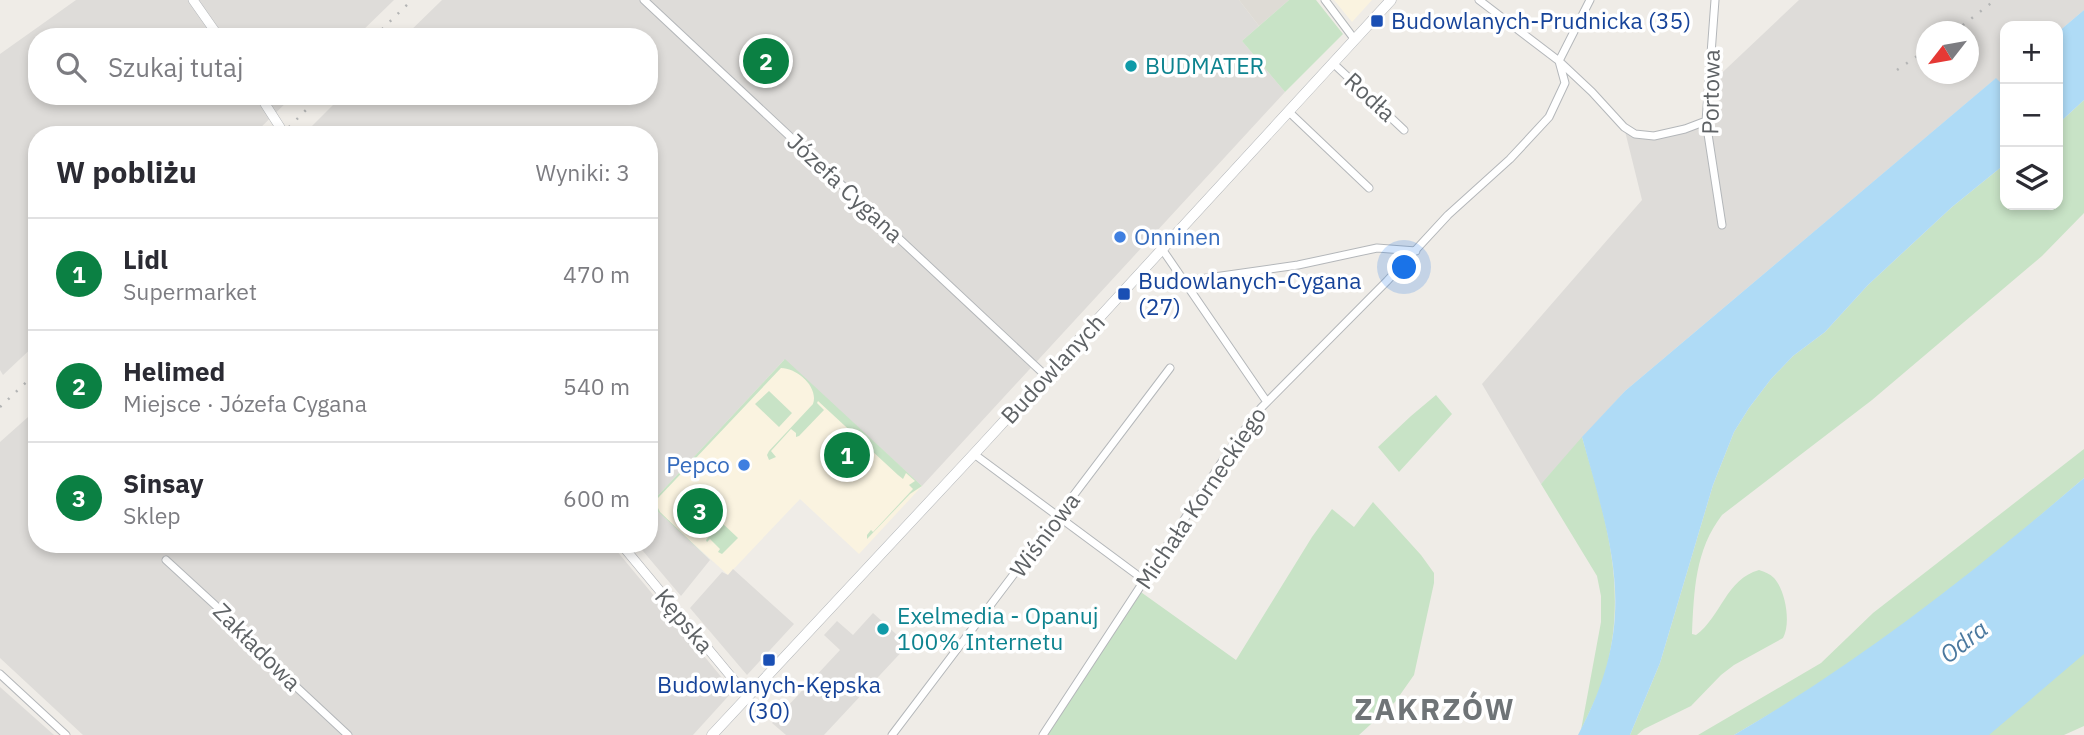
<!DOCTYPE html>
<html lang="pl">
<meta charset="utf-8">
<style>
:root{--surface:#fff;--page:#f2f2f3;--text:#2b2b33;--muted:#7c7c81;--line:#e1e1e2;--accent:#0b8043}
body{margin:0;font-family:"IBM Plex Sans",sans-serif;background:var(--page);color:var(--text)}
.controls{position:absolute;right:21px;top:21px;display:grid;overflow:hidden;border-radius:14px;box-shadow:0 4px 10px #0003}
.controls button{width:63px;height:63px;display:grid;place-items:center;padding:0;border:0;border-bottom:2px solid var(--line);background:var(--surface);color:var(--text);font:35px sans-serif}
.compass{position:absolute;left:1916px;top:21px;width:63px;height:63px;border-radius:50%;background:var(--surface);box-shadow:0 4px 10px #0003;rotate:239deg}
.you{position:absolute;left:1405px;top:268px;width:24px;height:24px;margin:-18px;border:5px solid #fff;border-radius:50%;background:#1a73e8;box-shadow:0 0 0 10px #1a73e833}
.badge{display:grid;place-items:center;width:46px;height:46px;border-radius:50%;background:var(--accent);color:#fff;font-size:23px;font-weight:700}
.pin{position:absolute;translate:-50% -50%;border:4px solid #fff;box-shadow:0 2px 7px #0006}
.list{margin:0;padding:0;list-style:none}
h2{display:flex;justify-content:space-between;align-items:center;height:91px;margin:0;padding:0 28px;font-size:30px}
h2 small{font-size:23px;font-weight:400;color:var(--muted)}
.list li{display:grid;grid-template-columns:46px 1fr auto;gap:21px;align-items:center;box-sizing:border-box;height:112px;padding:0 28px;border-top:2px solid var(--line)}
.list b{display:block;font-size:26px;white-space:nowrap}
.list p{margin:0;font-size:23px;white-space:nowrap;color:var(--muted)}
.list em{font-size:23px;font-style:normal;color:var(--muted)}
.icon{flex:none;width:38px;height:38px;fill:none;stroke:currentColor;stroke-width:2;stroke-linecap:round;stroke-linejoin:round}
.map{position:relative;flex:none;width:2084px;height:735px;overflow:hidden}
.search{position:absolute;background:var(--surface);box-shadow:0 4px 10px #0003;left:28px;top:28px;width:630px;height:77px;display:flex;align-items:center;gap:18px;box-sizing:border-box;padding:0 24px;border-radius:28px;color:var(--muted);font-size:26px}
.panel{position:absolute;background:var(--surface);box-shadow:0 4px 10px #0003;left:28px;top:126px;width:630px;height:427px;border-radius:28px}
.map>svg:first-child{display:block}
.commercial{fill:#faf3e0}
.industrial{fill:#dedcd9;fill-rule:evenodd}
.education{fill:#dedbd5}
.green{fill:#c8e3c6}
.water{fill:#afdbf6}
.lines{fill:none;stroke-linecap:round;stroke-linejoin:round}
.minor-casing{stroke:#b4b7ba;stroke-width:9}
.tertiary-casing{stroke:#b4b7ba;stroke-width:10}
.secondary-casing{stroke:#b3b6b9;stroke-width:11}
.minor{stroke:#fff;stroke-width:7}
.tertiary{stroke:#fff;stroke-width:9}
.secondary{stroke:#fff;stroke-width:10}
.rail{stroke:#b4b5b5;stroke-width:2.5;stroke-dasharray:2 9;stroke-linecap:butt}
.transit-dot{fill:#1a4fb4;stroke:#fff;stroke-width:2.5}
.culture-dot{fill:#0f9aa8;stroke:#fff;stroke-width:2.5}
.shop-dot{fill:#3f7fe0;stroke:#fff;stroke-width:2.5}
.labels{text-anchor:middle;stroke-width:7;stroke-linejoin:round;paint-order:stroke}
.transit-label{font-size:23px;fill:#164399;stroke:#fff;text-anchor:start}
.culture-label{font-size:23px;fill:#0d838f;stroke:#fff;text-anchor:start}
.street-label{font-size:23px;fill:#5e6265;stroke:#fff}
.shop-label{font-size:23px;fill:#366cbe;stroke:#fff;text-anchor:start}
.water-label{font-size:24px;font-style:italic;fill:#4a789e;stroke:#fff}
.district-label{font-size:30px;font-weight:bold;letter-spacing:2px;fill:#6f7477;stroke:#fff}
</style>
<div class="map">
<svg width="2084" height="735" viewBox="0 0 2084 735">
<rect width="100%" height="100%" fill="#efece7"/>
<path class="commercial" d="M1334,0H1372L1352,22Z
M785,359L922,486L859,554L800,499L728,575L650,504Z"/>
<path class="industrial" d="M76,0H394L356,37H37V96H293L253,135H37V343L3,375L0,370V54Z
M442,0H1239L1259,26L1242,41L1285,92L922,486L784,360L650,504L710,560L681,596L637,544H649V135H303L342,96H649V37H404Z
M1799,0H2084V10L2058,32V26H2005V78L2000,82L1995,79L1625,391L1541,484L1482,384L1642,200L1624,127L1654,136L1706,121L1708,86ZM1926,32H1968V74H1926Z
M37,409V544H611L733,691L693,735H83L0,658V442Z
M733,569L794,624L747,675L690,608L722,572L728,575Z
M873,613L908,645L824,735H786L772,723L840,650L824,635L837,621L853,635Z
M0,687L54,735H0Z"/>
<path class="education" d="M1239,0H1289L1259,26Z"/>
<path class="green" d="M1289,0H1316L1343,34L1285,92L1242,41Z
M2084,100V213L2042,256L1872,400L1722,515C1695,550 1694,591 1692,634L1696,635C1721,617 1726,579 1759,570C1765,572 1770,574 1774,578C1786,591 1791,624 1783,638L1734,665L1721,675L1691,706L1644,729L1637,735H1630L1660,663L1713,485L1734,432L1749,408L1771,379L1793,356L1825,332L1868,285L1952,207L2005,164V205H2058V124Z
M785,359L922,486L910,494L867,539V535L871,530L873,532L913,489L909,485L915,481L906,473L903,479L898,475L818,401L817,403L824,410L799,436L796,437V433L791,429L771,451L776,457L769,460L767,455L769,451L813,404C819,387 797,368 781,368L658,498L657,506L660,512L713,563L650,504Z
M769,391L792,413L779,427L755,404Z
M1436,395L1452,414L1399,472L1378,447L1411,416Z
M1582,437C1605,516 1628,587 1606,670C1601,690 1590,710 1581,730L1601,622V596L1597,576L1541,484Z
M2084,449V478L2014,538L1935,601L1860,657L1790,702L1734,735H1698L1821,663L1873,613Z
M1373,502L1421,555L1434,573V583L1414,675L1395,702L1359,735H1043L1138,590L1236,660L1312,537L1332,509L1354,527Z
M721,522L738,538L722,554L718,552L720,549L710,539L707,542L706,540Z
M2084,653V726L2064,735H1985Z"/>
<path class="water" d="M2084,10V100L2058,124V32Z
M1996,78L2000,82L2005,78V164L1952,207L1868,285L1825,332L1793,356L1771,379L1749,408L1734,432L1713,485L1660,663L1630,735H1578C1639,621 1614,553 1582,437L1625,391Z
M2084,478V654L1989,735H1734C1861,661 1973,573 2084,478Z"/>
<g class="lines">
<g class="minor-casing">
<path id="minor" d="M644,0L1046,376
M1325,0L1355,40
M1479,0L1559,61L1592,92L1624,127L1635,134L1654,136L1685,129L1706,121
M1715,0L1706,121L1722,225
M1559,61L1590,0
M1334,64L1404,130
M1288,111L1369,188
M1162,249L1267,402
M1187,284L1193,280L1298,265L1377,248L1416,251
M974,454L1144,580
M166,560L239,627L247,641L348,735
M0,674L66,735
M892,735L1170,368
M1043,735L1231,448L1261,408L1387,281L1448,215L1510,159L1549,117L1565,83L1559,61"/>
</g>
<g class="tertiary-casing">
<path id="tertiary" d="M193,0L219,37
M260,96L285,135
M621,544L748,697"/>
</g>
<g class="secondary-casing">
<path id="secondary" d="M712,735L974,454L1391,0"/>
</g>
<use href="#minor" class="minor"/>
<use href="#tertiary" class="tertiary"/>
<use href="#secondary" class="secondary"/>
<path class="rail" d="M1954,32L1995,0
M374,37L412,0
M1897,70L1926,50
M281,135L320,96
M0,407L37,372"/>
</g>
<g class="transit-dot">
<rect x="1370" y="14" width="14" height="14" rx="3.5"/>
<rect x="1117" y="287" width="14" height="14" rx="3.5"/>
<rect x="762" y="653" width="14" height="14" rx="3.5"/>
</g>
<g class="culture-dot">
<circle cx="1131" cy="66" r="7"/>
<circle cx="883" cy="629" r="7"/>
</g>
<g class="shop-dot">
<circle cx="1120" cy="237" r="7"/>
<circle cx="744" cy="465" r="7"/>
</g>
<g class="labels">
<g class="transit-label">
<text x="1391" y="29">Budowlanych-Prudnicka (35)</text>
<text x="1138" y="289">Budowlanych-Cygana<tspan x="1138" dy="26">(27)</tspan></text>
<text x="769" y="693" text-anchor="middle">Budowlanych-Kępska<tspan x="769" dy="26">(30)</tspan></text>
</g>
<g class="culture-label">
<text x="1145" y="74">BUDMATER</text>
<text x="897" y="624">Exelmedia - Opanuj<tspan x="897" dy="26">100% Internetu</tspan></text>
</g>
<g class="street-label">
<text transform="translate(1711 92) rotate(-89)" y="8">Portowa</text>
<text transform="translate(1370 97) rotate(43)" y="8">Rodła</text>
<text transform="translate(845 188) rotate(43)" y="8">Józefa Cygana</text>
<text transform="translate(1053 369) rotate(-47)" y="8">Budowlanych</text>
<text transform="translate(1201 498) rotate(-56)" y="8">Michała Korneckiego</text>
<text transform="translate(1045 535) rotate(-53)" y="8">Wiśniowa</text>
<text transform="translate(684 621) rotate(50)" y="8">Kępska</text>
<text transform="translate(257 647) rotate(45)" y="8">Zakładowa</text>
</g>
<g class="shop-label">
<text x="1134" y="245">Onninen</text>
<text x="730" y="473" text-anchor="end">Pepco</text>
</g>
<g class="water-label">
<text transform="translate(1964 642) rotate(-38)" y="8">Odra</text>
</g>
<g class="district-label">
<text x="1435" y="720">ZAKRZÓW</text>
</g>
</g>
</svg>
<div class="controls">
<button>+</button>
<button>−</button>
<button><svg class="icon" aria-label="layers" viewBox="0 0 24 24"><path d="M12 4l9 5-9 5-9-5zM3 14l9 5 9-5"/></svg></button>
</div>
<svg class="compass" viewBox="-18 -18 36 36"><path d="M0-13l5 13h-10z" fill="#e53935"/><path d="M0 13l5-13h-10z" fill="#7c7c81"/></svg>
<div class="you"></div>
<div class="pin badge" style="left:847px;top:455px">1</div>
<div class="pin badge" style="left:766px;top:61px">2</div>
<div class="pin badge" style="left:700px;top:511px">3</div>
<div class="search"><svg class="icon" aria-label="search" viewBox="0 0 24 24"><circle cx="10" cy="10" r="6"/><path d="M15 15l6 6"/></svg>Szukaj tutaj</div>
<section class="panel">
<h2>W pobliżu<small>Wyniki: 3</small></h2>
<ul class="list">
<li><span class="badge">1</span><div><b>Lidl</b><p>Supermarket</p></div><em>470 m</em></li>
<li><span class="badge">2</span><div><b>Helimed</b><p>Miejsce · Józefa Cygana</p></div><em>540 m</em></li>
<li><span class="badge">3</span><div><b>Sinsay</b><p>Sklep</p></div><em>600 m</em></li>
</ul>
</section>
</div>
